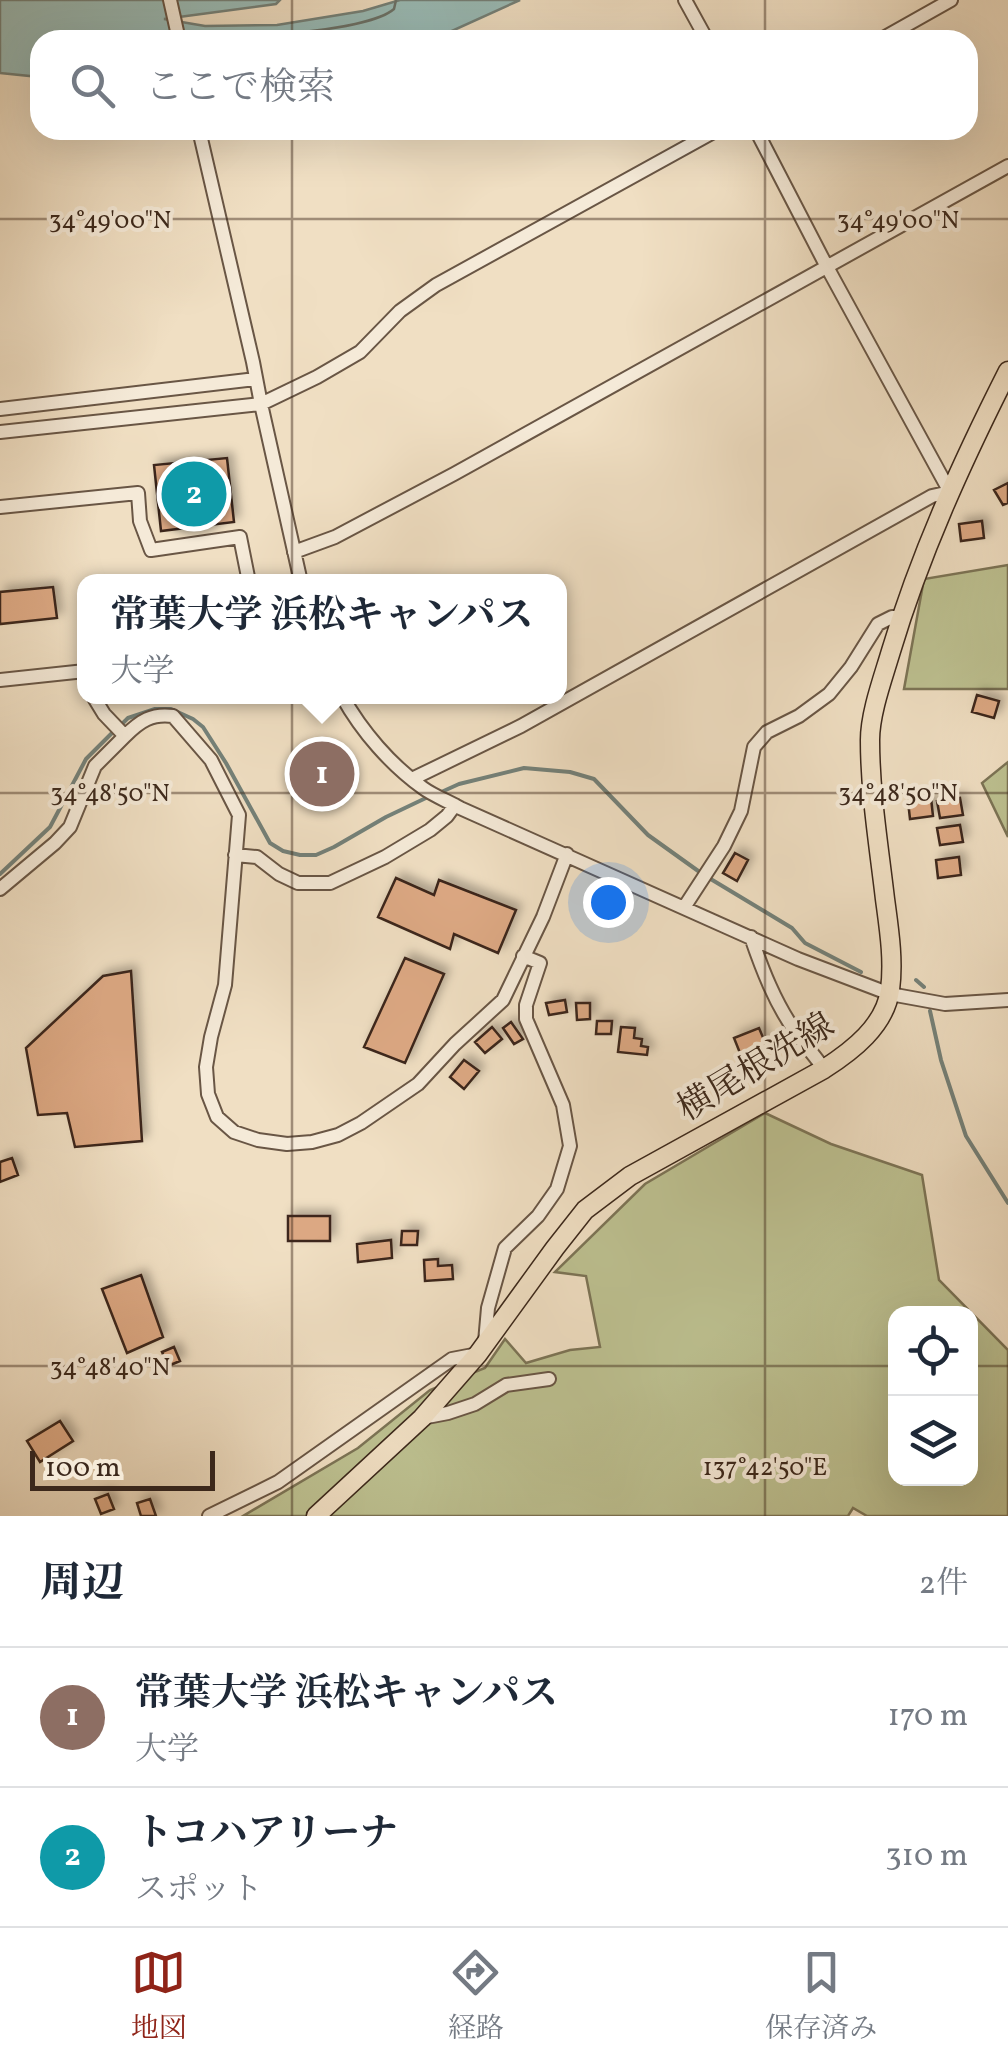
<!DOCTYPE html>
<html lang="ja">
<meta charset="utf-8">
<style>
:root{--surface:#fff;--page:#f6f6f7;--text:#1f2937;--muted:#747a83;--line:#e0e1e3;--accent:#8f2418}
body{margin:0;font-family:Vollkorn,"Noto Serif JP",serif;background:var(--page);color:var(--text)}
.controls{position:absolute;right:30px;bottom:30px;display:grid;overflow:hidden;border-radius:20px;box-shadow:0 10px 40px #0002}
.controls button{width:90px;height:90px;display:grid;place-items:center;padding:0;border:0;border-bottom:2px solid var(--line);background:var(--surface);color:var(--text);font:50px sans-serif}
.scale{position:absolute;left:30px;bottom:25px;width:185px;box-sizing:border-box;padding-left:10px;border:5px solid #3c281b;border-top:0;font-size:28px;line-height:35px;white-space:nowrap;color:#3c281b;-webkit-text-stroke:8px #f5ead8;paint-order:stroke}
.you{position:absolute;left:608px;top:902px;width:35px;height:35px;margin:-25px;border:8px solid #fff;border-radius:50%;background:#1a73e8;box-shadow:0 0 0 15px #1a73e833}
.badge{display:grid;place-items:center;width:65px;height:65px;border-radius:50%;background:var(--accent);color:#fff;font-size:32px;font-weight:700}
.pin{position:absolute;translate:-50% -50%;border:5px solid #fff;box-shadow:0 2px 10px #0006}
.popup{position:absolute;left:77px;top:574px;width:490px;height:130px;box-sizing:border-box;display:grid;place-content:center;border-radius:20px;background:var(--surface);filter:drop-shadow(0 2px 8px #0005);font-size:32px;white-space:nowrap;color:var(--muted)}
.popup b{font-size:38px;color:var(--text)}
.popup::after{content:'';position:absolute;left:50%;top:100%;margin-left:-20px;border:20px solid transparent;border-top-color:var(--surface)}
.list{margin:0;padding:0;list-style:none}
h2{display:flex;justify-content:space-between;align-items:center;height:130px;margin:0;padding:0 40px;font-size:42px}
h2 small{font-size:32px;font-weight:400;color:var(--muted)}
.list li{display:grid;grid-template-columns:65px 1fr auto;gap:30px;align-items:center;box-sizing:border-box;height:140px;padding:0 40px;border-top:2px solid var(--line)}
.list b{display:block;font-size:38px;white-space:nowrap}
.list p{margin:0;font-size:32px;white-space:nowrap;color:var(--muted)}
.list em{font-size:32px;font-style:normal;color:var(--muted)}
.icon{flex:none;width:55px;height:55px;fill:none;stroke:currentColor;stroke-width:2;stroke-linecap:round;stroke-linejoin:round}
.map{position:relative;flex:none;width:1008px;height:1516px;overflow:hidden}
.search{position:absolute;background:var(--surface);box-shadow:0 10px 40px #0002;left:30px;right:30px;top:30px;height:110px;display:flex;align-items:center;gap:25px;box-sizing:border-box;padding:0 35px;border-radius:30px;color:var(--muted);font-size:38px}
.sheet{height:410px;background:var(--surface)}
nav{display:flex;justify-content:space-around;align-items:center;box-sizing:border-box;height:140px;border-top:2px solid var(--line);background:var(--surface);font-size:28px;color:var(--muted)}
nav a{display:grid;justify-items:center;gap:5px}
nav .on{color:var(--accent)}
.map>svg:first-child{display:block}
.green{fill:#bdc191;stroke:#7c7456;stroke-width:2.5;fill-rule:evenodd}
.water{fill:#9abcb7;stroke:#748179;stroke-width:2.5}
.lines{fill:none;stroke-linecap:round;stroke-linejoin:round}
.shore{stroke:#6b7269;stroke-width:2.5}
.stream{stroke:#748179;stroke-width:4}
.building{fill:#dca883;stroke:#3c281b;stroke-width:2.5;filter:url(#shadow)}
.minor-casing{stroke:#695645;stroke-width:16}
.major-casing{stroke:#3c281b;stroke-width:21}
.minor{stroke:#f5ead8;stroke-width:12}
.major{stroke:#f0dfc3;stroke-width:18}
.ticks{fill:none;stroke:#3c281b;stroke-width:2.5;stroke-opacity:0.45}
.labels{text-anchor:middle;stroke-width:8;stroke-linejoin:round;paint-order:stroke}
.street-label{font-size:35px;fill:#3c281b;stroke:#f5ead8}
.ticks-label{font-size:25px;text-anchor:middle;fill:#3c281b;stroke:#f5ead8;stroke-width:8;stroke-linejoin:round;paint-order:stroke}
</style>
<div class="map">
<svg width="1008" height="1516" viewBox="0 0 1008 1516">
<defs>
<filter id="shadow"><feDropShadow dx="5.5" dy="-5.5" stdDeviation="5" flood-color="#0004"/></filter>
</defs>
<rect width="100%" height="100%" fill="#f0dfc3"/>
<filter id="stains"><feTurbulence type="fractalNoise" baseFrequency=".002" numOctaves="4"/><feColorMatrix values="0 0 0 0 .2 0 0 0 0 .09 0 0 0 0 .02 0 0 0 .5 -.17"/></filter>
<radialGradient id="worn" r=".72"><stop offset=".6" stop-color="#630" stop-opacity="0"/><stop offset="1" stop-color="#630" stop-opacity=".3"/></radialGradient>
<path class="green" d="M1008,565V689H904L924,579Z
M1008,762V837L982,783Z
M765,1113L831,1144L922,1175L939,1280L1008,1350V1516H867L853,1508L848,1516H243L358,1448L430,1390L485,1368L505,1339L526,1363L570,1350L600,1347L586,1276L555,1272L645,1184ZM896,1314H970V1478H896Z"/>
<path class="water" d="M0,0H280L276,4L164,19L205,26L277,25L363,11L400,0H520L432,40H40V77L0,73Z"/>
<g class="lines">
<path class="shore" d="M186,33C225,40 366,33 394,9L396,0"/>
<path class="stream" d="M121,725L128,718L155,709H171L193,719L203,727L226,763L270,843L283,851L300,855H316L334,847L386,817L428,797
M437,794L459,784L524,768L570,772L594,779L648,835L701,873
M0,874L50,827L86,759L114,731
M709,878L792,928L805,943L861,972
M916,980L924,987
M930,1011L941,1060L966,1136L1008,1203"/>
</g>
<path class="building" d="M227,458L234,522L161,531L154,465Z
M1008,483V503L1003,505L994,490Z
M982,521L984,538L961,541L959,524Z
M53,587L57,618L0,624V592Z
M977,695L999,701L994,718L972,712Z
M931,798L933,816L910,819L908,801Z
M960,798L963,815L940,818L937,801Z
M960,825L963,842L940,845L937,828Z
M735,853L748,860L737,881L723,873Z
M959,857L961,875L938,878L936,860Z
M396,878L434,895L439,880L516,910L498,953L454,934L450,949L378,917Z
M405,958L444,974L405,1063L364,1047Z
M131,971L142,1141L75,1147L67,1113L38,1115L26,1048L103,976Z
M565,1000L567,1012L549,1015L546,1003Z
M576,1003H590V1019L577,1020Z
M597,1021H612L611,1034H596Z
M511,1022L523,1039L514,1044L503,1028Z
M492,1027L502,1039L485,1053L475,1042Z
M621,1027L635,1028L634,1038L642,1039L641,1046L648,1047L647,1055L618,1052Z
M759,1028L767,1047L742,1058L734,1038Z
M464,1060L479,1071L464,1089L450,1077Z
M12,1158L18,1175L0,1182V1162Z
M288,1216H330V1241H288Z
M402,1231H418L417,1245H401Z
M391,1240L392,1258L358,1262L357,1244Z
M438,1259V1266L452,1265L453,1279L425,1281L424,1260Z
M141,1275L163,1337L127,1353L102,1289Z
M174,1347L180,1361L168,1366L162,1352Z
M60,1421L73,1441L40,1462L27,1441Z
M108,1494L114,1509L101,1514L95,1499Z
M150,1499L156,1516H141L137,1503Z"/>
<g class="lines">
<g class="minor-casing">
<path id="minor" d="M170,0L179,40
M685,0L707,40
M880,40L951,0
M199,130L253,362L261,404L301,582
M0,409L256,379
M0,432L261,404L317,377L360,352L400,311L436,285L717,130
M0,507L138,493L140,521L151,550L240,537L249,582
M294,552L335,537L454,474L1008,166
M0,680L85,671
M93,696L104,714L125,736C140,721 152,713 173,716L211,760L239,815L225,985L211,1037L206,1067L208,1094L217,1117L234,1132L258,1140L287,1144L312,1142L338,1135L361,1123L418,1084L455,1044L503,1000L543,917L567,854
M342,696C362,732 391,765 423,788C434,796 448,801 460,808L798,959L890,994L945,1004L1008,1000
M412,779L521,726L932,496L950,492L827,267L756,130
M235,855L257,857L279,874L298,883H330L385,857L430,830L447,816L455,805
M0,889L55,843L70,827L95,766L125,736
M685,906L724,846L741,811L754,747L767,732L799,716L829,694L851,667L878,624L892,617H901
M751,937C762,969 775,1003 795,1031C804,1044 815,1056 824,1069
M485,1342L488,1308L505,1248L538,1216L557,1189L570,1146L563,1105L526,1019V1005L540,963L523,956
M422,1418L448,1413L475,1404L506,1385L549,1379
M209,1516L278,1482L452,1359L478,1354"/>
</g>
<g class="major-casing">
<path id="major" d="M316,1516L422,1418L478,1354L555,1248L585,1210L630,1176L824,1069C852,1051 885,1026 890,990C894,960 889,929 885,899C879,847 870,793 870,740C870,713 883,678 891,651C920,554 962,462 1008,371"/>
</g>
<use href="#minor" class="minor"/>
<use href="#major" class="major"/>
</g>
<path class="ticks" d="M292,0V40M765,0V40M292,130V1516M765,130V1516M0,219H1008M0,793H1008M0,1366H896M970,1366H1008"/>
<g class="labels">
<g class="street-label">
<text transform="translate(755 1066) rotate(-31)" y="12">横尾根洗線</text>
</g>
</g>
<g class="ticks-label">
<text x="110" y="228">34°49'00"N</text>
<text x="898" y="228">34°49'00"N</text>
<text x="110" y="801">34°48'50"N</text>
<text x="898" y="801">34°48'50"N</text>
<text x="110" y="1375">34°48'40"N</text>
<text x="765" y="1475">137°42'50"E</text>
</g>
<rect width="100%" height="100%" filter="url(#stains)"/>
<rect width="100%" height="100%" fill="url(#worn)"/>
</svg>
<div class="controls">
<button><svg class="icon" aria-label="locate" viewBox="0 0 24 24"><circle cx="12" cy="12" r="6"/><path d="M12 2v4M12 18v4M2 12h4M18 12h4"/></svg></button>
<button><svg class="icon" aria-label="layers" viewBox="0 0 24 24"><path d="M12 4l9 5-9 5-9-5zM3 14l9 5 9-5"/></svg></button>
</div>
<div class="scale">100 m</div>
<div class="you"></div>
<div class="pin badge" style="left:322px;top:774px;background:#8d6e63">1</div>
<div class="popup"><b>常葉大学 浜松キャンパス</b>大学</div>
<div class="pin badge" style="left:194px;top:494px;background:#0f9aa8">2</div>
<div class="search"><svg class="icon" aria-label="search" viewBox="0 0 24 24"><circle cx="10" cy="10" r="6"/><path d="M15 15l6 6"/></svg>ここで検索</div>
</div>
<section class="sheet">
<h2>周辺<small>2件</small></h2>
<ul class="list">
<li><span class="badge" style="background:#8d6e63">1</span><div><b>常葉大学 浜松キャンパス</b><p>大学</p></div><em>170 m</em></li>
<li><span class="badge" style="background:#0f9aa8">2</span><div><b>トコハアリーナ</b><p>スポット</p></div><em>310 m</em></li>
</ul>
</section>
<nav>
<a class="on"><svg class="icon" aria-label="map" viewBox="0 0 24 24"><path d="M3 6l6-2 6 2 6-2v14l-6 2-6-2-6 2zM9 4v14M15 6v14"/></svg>地図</a>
<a><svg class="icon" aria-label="directions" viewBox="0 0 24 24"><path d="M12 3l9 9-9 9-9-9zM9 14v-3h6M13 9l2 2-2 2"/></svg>経路</a>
<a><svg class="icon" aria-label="saved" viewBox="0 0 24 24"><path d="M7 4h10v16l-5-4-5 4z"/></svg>保存済み</a>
</nav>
